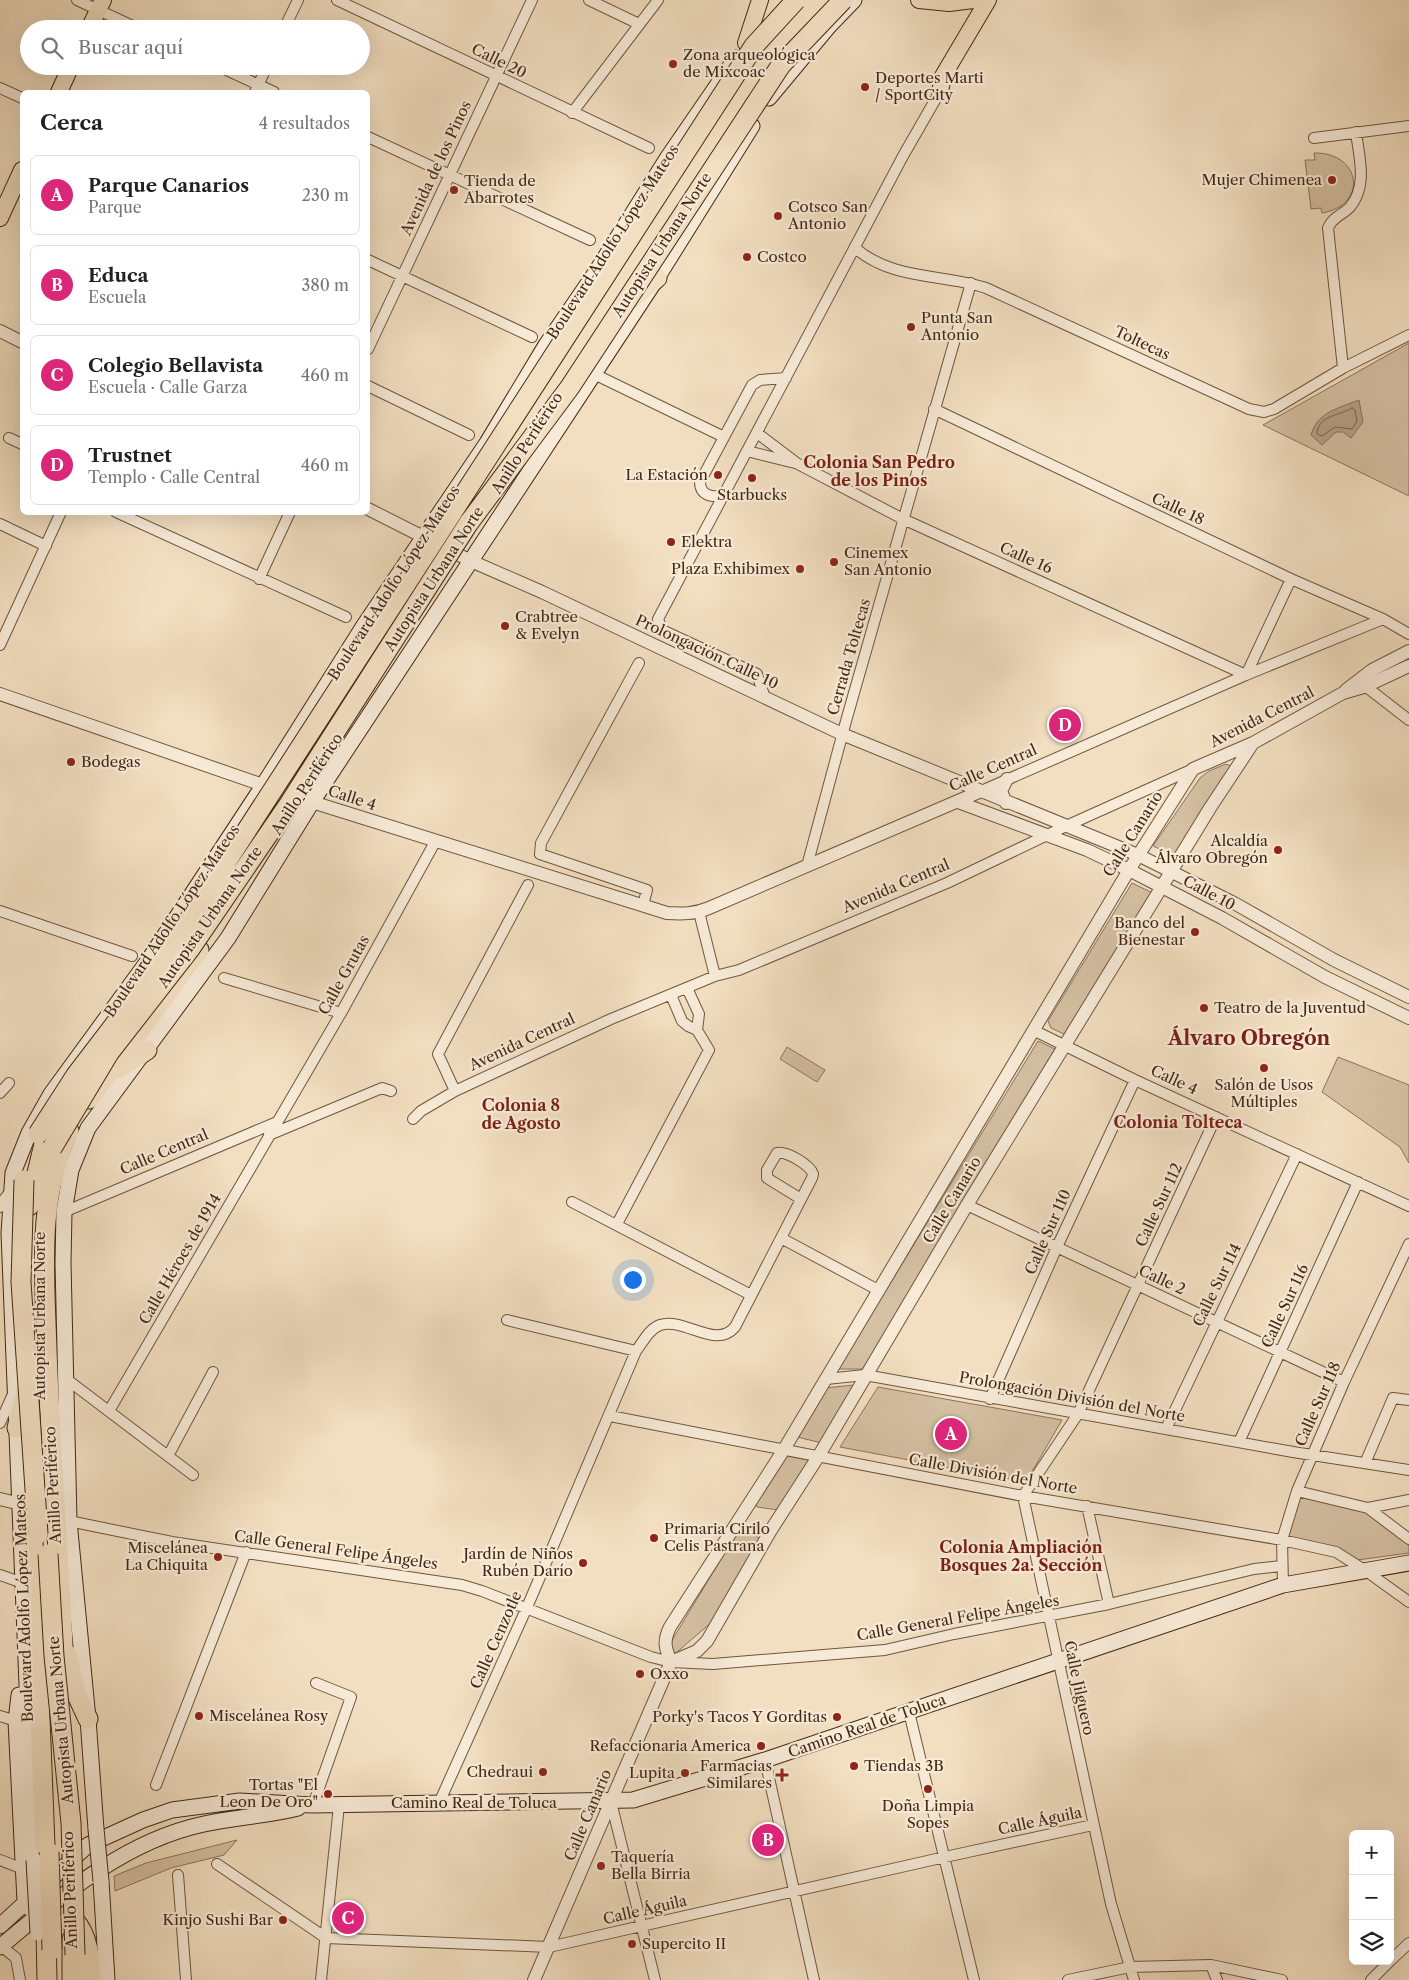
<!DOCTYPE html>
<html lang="es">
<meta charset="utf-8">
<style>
:root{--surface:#fff;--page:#f6f6f6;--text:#222;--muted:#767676;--line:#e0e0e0;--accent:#db2777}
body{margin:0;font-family:"Libre Caslon Text",serif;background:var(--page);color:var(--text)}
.controls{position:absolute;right:15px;bottom:15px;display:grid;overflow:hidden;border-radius:8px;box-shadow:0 5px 20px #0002}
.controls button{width:45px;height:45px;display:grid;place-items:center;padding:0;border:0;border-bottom:1px solid var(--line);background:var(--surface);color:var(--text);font:25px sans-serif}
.you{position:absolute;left:632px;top:1279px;width:18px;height:18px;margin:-12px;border:4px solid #fff;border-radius:50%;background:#1a73e8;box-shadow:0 0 0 8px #1a73e833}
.badge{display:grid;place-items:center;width:32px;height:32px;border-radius:50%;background:var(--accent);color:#fff;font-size:16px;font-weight:700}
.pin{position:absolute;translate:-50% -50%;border:2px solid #fff;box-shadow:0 1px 5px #0006}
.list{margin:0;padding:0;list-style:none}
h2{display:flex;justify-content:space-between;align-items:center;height:65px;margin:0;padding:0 20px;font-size:21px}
h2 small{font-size:16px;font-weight:400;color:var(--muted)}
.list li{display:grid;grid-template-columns:32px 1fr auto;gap:15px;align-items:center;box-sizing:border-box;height:80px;margin:0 10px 10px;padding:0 10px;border:1px solid var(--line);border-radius:8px}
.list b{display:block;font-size:19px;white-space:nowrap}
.list p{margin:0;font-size:16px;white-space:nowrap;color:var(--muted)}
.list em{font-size:16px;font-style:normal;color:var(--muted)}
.icon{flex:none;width:28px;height:28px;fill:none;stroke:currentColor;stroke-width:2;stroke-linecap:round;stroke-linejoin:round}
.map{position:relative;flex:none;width:1409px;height:1980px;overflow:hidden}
.search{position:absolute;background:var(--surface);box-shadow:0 5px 20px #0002;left:20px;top:20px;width:350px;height:55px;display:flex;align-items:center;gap:12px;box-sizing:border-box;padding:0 18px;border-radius:28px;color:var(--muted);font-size:19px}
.panel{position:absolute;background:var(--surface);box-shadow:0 5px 20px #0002;left:20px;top:90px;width:350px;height:425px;border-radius:8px}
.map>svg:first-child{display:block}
.green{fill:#d4c0a3;stroke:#8c745b}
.water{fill:#b6a186;stroke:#887158}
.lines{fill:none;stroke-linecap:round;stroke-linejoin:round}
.shore{stroke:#7c644c;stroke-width:1}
.minor-casing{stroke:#6f563e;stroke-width:12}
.tertiary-casing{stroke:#6f563e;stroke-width:14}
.secondary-casing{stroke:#432813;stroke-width:17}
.primary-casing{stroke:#432813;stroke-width:18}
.motorway-casing{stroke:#432813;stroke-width:21}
.minor{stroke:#f7ead7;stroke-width:10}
.tertiary{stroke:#f7ead7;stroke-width:12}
.secondary{stroke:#f7ead7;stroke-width:15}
.primary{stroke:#f2dfc1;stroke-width:16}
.motorway{stroke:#f2dfc1;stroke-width:19}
.secondary-bridge-casing{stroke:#432813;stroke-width:17;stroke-linecap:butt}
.motorway-bridge-casing{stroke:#432813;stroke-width:21;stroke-linecap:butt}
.secondary-bridge{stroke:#f7ead7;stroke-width:15}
.motorway-bridge{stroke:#f2dfc1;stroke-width:19}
.poi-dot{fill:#8f2418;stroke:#f7ead7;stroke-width:2}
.labels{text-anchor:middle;stroke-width:4.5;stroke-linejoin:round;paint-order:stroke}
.poi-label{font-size:15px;fill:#432813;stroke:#f7ead7;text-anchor:start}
.street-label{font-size:15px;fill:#432813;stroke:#f7ead7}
.neighbourhood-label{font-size:16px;font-weight:bold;fill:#7a1f14;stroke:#f7ead7}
.district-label{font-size:20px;font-weight:bold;fill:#7a1f14;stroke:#f7ead7}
</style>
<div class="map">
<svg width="1409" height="1980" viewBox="0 0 1409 1980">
<rect width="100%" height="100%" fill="#f2dfc1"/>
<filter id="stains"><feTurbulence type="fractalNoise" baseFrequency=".004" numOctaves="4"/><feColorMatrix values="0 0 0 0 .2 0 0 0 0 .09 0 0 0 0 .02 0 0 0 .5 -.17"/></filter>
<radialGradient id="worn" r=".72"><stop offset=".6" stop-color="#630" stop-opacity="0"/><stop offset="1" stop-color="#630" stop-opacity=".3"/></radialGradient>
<path class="green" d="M1314,153C1361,152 1369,205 1322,213L1321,208L1311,209L1305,160H1315Z
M1409,343V496L1263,425Z
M1226,764L1231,766L1177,857L1153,846L1200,778L1209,771Z
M1132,883L1155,894L1066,1035L1051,1028L1048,1021Z
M1038,1041L1055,1049L866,1369H838Z
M787,1047L825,1070L817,1082L780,1059Z
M1338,1057L1409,1085V1163L1400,1147L1322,1092Z
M854,1385L822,1443L797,1437L825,1388Z
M878,1387L1062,1420L1026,1482L840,1447Z
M787,1456L808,1460L810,1463L778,1510L757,1507L756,1504Z
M1298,1493L1367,1510L1409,1541V1553L1357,1560L1287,1540Z
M741,1526L762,1540L713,1621L676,1653L673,1652L671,1642Z
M237,1840L224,1855L171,1868L115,1891L114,1876L146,1863Z"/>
<path class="water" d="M1359,400L1363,422L1351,438L1343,432H1336L1322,445L1311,435C1317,412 1339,408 1359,400Z"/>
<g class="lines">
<path class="shore" d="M1352,408L1355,410L1357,421L1352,429L1335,427L1322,436L1317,434C1318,415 1339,416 1352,408Z"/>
<g class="minor-casing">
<path id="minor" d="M77,0L139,29
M337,0L649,148
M589,0L639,24
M284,29L298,0
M218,66L274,92
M0,88L22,98
M255,92L267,66
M572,113L658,0
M368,137L590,240
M1314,138L1409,126
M855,248C894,281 940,273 986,288L1249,409L1264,412L1274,409L1343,368L1409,335
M368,260L532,337
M368,349L532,0
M1343,368L1328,228C1333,216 1343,215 1350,207C1368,186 1359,157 1356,132
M592,373L724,437
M368,386L469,435
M934,409L1291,579L1383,619L1409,634
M757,433L798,464L903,519L1246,675
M9,438L22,444
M747,451L795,463
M724,495C713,498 700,496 700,482L752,385L760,380L786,378
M116,512L346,617
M0,524L46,546
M259,579L290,512
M0,645L61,512
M639,663L541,843L540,854L647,890L643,905
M1246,675L1291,579
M1360,682L1409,720
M765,698L757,674L662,630L658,619L903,156L942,88
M979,792L1246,675L1383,619
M807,866L846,721L971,283
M0,911L132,956
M699,912L715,976
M224,978L341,1013
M687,988L699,1014L697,1030
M1035,1031L1135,1080L1409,1206
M455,1091L438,1054L528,885
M0,1093L9,1083
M413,1119L421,1111L455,1091L611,1019L715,976L739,970L947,883L1066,826L1193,769
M269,1135L382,1088L391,1091
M572,1202L751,1295
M967,1205L1344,1382
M64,1212L277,1122
M617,1224L709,1050L697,1030L688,1026L682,1021L671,995
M781,1238L878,1290
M507,1320L636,1351
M65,1378L193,1475
M826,1379L865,1375L1293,1452L1409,1470
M990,1399L1057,1247L1135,1080
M109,1411L341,1013L435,842
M610,1416L1023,1496L1282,1540L1336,1552L1366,1571L1409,1602
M0,1423L13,1394
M1166,1429L1297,1154
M1239,1442L1358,1182
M168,1456L213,1372
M1366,1461L1393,1398L1409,1400
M1297,1491L1368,1508L1409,1500
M1087,1506L1109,1604
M1368,1508L1409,1539
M69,1521L172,1542L462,1585L482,1591L651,1657L671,1662L713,1664L885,1650L954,1634L1109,1604L1254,1569L1281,1566
M0,1575L23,1583
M1283,1585L1282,1540L1297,1491L1344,1382L1409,1244
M909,1712L974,1980
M0,1716L16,1721
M765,1760L814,1980
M156,1785L246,1552
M611,1802L655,1980
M439,1803L528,1605L636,1351C643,1342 649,1329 660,1325C685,1317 715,1350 735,1327L812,1178L813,1174C810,1165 787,1151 777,1153L767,1170V1178L801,1199
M313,1805L351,1697L316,1683
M0,1860L23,1869
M217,1864L326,1938L549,1947L945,1857L1093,1825
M178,1875L186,1980
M1,1946L16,1958L20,1980
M1390,1961L1409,1943
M1211,1965L1217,1980
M321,1980L339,1805
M1068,1980L1130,1967L1211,1965L1282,1980
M1134,1980L1111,1904L1023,1496L1078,1414L1216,1117
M1371,1980L1390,1961"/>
</g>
<g class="tertiary-casing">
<path id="tertiary" d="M0,331L22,342
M368,509L471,561L542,592L842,734L1138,855L1234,903L1334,960L1409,997
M1346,690L1372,670L1409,651
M0,694L312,802L667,913C682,914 695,914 709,908L979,792
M958,802L1087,850L1129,870L1222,918L1325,977L1409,1018
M1006,803L1001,791L1007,779
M0,1206L12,1191
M0,1499L21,1504
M671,1662L697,1651L707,1641L771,1530L818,1457L967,1205L1210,808L1253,743
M534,1980L671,1662C665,1648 663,1641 670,1627L783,1451L1129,870L1193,769L1253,743L1343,693L1364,687L1409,666"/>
</g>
<g class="secondary-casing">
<path id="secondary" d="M769,98L829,26L854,0
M19,1695L16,1721L25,1901L29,1908
M96,1829L88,1719L69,1521L63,1263L64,1212L71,1170L88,1128L228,938L312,802L657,278L752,126
M34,1860L9,1233L13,1173L29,1133L51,1094L148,961L259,792L363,627L487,443L546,345L596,272L668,157L736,58
M101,1881L107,1980
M0,1926L88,1845L143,1820L172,1810L240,1801L312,1805L633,1800L765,1760L1283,1585L1409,1563
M0,1947C61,1896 124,1841 204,1824C235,1817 267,1816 298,1808"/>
</g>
<g class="primary-casing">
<path id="primary" d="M919,0L949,3L973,0
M89,29L103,0
M746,43L760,0
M59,92L71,66
M940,92L943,76L988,0
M0,218L22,170"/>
</g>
<g class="motorway-casing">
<path id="motorway" d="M628,302L657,278
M118,1069L147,1050
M89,1099L199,950
M29,1206L44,1144L59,1114
M17,1428L26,1391
M32,1516L45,1845
M67,1654L76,1693L88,1719
M64,1669C60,1563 51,1457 47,1351C45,1277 36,1199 69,1131
M74,1920C89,1936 90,1960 91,1980
M46,1931L47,1980
M72,1980V1939"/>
</g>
<use href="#minor" class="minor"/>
<use href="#tertiary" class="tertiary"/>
<use href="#secondary" class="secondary"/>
<use href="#primary" class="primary"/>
<use href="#motorway" class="motorway"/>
<g class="secondary-bridge-casing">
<path id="secondary-bridge" d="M96,1829L101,1881
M34,1860L38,1933"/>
</g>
<g class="motorway-bridge-casing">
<path id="motorway-bridge" d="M38,1134L76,1075L157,969L754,46L796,0
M52,1148L109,1053L190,949L289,804L468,524L570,387L781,65L843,0
M24,1180L21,1282L38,1534
M48,1554L54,1656L71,1823L75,1955
M49,1852L52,1950"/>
</g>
<use href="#secondary-bridge" class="secondary-bridge"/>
<use href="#motorway-bridge" class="motorway-bridge"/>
</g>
<g class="poi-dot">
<circle cx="673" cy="64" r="5"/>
<circle cx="865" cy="87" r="5"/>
<circle cx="1332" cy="180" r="5"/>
<circle cx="454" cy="190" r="5"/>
<circle cx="778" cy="216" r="5"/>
<circle cx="747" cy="257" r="5"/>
<circle cx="911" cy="327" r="5"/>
<circle cx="718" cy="475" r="5"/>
<circle cx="752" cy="478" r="5"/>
<circle cx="671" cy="542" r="5"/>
<circle cx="834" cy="562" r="5"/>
<circle cx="800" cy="569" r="5"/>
<circle cx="505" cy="626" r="5"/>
<circle cx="71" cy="762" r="5"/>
<circle cx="1278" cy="850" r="5"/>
<circle cx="1195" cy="932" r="5"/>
<circle cx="1204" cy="1008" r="5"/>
<circle cx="1264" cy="1068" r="5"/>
<circle cx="654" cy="1538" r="5"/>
<circle cx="218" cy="1557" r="5"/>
<circle cx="583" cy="1563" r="5"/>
<circle cx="640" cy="1674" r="5"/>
<circle cx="199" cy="1716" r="5"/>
<circle cx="837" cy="1717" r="5"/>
<circle cx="761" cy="1746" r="5"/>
<circle cx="854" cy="1766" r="5"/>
<circle cx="543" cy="1772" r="5"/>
<circle cx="685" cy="1773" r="5"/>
<path d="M779.5 1767.5h5v5h5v5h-5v5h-5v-5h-5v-5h5z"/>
<circle cx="928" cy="1789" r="5"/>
<circle cx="328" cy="1794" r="5"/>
<circle cx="601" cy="1866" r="5"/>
<circle cx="283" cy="1920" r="5"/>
<circle cx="632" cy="1944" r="5"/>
</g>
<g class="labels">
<g class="poi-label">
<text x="683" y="60">Zona arqueológica<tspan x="683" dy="17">de Mixcoac</tspan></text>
<text x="875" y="83">Deportes Marti<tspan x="875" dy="17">/ SportCity</tspan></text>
<text x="1322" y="185" text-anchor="end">Mujer Chimenea</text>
<text x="464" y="186">Tienda de<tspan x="464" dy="17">Abarrotes</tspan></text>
<text x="788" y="212">Cotsco San<tspan x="788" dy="17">Antonio</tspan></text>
<text x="757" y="262">Costco</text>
<text x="921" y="323">Punta San<tspan x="921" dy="17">Antonio</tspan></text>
<text x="708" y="480" text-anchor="end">La Estación</text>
<text x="752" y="500" text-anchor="middle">Starbucks</text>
<text x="681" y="547">Elektra</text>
<text x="844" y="558">Cinemex<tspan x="844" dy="17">San Antonio</tspan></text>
<text x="790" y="574" text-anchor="end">Plaza Exhibimex</text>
<text x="515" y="622">Crabtree<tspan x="515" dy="17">&amp; Evelyn</tspan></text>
<text x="81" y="767">Bodegas</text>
<text x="1268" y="846" text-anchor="end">Alcaldía<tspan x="1268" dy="17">Álvaro Obregón</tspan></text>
<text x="1185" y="928" text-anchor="end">Banco del<tspan x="1185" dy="17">Bienestar</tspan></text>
<text x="1214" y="1013">Teatro de la Juventud</text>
<text x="1264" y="1090" text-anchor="middle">Salón de Usos<tspan x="1264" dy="17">Múltiples</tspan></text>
<text x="664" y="1534">Primaria Cirilo<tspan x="664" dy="17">Celis Pastrana</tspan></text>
<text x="208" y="1553" text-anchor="end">Miscelánea<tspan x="208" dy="17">La Chiquita</tspan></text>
<text x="573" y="1559" text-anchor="end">Jardín de Niños<tspan x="573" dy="17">Rubén Darío</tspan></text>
<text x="650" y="1679">Oxxo</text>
<text x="209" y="1721">Miscelánea Rosy</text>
<text x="827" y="1722" text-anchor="end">Porky's Tacos Y Gorditas</text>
<text x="751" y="1751" text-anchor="end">Refaccionaria America</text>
<text x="772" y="1771" text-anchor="end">Farmacias<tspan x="772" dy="17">Similares</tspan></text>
<text x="864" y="1771">Tiendas 3B</text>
<text x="533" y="1777" text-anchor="end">Chedraui</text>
<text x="675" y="1778" text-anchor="end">Lupita</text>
<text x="318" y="1790" text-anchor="end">Tortas "El<tspan x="318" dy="17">Leon De Oro"</tspan></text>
<text x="928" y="1811" text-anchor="middle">Doña Limpia<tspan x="928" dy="17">Sopes</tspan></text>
<text x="611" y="1862">Taquería<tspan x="611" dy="17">Bella Birria</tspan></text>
<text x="273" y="1925" text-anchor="end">Kinjo Sushi Bar</text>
<text x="642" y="1949">Supercito II</text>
</g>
<g class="street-label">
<text transform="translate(499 61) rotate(26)" y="5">Calle 20</text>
<text transform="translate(436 168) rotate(-65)" y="5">Avenida de los Pinos</text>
<text transform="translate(613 242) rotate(-57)" y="5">Boulevard Adolfo López Mateos</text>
<text transform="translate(662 245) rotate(-57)" y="5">Autopista Urbana Norte</text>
<text transform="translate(1142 343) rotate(25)" y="5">Toltecas</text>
<text transform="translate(527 443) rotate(-57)" y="5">Anillo Periférico</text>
<text transform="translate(1178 509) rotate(25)" y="5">Calle 18</text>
<text transform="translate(1026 558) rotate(24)" y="5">Calle 16</text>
<text transform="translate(434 579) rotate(-57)" y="5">Autopista Urbana Norte</text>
<text transform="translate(394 583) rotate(-57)" y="5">Boulevard Adolfo López Mateos</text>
<text transform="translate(707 652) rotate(25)" y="5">Prolongación Calle 10</text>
<text transform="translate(849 657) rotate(-74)" y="5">Cerrada Toltecas</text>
<text transform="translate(1262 717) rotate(-27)" y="5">Avenida Central</text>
<text transform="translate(993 768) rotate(-24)" y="5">Calle Central</text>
<text transform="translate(307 784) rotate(-57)" y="5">Anillo Periférico</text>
<text transform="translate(352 798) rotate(18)" y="5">Calle 4</text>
<text transform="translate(1133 834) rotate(-58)" y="5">Calle Canario</text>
<text transform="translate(896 886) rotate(-23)" y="5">Avenida Central</text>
<text transform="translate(1209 893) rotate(28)" y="5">Calle 10</text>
<text transform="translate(210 917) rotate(-55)" y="5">Autopista Urbana Norte</text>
<text transform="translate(172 921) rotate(-56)" y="5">Boulevard Adolfo López Mateos</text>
<text transform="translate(344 975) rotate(-61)" y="5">Calle Grutas</text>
<text transform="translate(522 1042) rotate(-25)" y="5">Avenida Central</text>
<text transform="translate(1174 1080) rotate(25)" y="5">Calle 4</text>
<text transform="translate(164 1152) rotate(-23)" y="5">Calle Central</text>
<text transform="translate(952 1200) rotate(-59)" y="5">Calle Canario</text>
<text transform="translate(1159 1205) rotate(-65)" y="5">Calle Sur 112</text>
<text transform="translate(1048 1232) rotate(-66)" y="5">Calle Sur 110</text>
<text transform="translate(180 1259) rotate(-60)" y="5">Calle Héroes de 1914</text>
<text transform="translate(1162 1280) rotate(25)" y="5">Calle 2</text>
<text transform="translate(1217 1285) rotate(-64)" y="5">Calle Sur 114</text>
<text transform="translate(1285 1306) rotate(-65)" y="5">Calle Sur 116</text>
<text transform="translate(40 1316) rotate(-90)" y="5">Autopista Urbana Norte</text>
<text transform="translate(1072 1397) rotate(10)" y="5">Prolongación División del Norte</text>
<text transform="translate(1318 1404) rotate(-66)" y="5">Calle Sur 118</text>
<text transform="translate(993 1474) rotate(10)" y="5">Calle División del Norte</text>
<text transform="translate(53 1485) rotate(-93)" y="5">Anillo Periférico</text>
<text transform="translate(336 1550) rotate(8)" y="5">Calle General Felipe Ángeles</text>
<text transform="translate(24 1608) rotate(-92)" y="5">Boulevard Adolfo López Mateos</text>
<text transform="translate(958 1618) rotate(-10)" y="5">Calle General Felipe Ángeles</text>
<text transform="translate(496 1640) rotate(-66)" y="5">Calle Cenzotle</text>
<text transform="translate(1079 1688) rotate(78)" y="5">Calle Jilguero</text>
<text transform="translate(61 1720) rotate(-95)" y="5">Autopista Urbana Norte</text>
<text transform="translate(867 1726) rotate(-19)" y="5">Camino Real de Toluca</text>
<text x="474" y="1808">Camino Real de Toluca</text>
<text transform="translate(588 1815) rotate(-67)" y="5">Calle Canario</text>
<text transform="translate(1040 1821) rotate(-12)" y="5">Calle Águila</text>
<text transform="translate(70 1890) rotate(-92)" y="5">Anillo Periférico</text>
<text transform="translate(645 1910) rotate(-13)" y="5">Calle Águila</text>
</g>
<g class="neighbourhood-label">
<text x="879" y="468">Colonia San Pedro<tspan x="879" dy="18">de los Pinos</tspan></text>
<text x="521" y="1111">Colonia 8<tspan x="521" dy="18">de Agosto</tspan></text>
<text x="1178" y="1128">Colonia Tolteca</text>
<text x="1021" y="1553">Colonia Ampliación<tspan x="1021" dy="18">Bosques 2a. Sección</tspan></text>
</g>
<g class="district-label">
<text x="1249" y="1045">Álvaro Obregón</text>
</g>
</g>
<rect width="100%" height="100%" filter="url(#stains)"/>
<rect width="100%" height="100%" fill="url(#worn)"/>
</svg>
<div class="controls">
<button>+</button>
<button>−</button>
<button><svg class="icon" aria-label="layers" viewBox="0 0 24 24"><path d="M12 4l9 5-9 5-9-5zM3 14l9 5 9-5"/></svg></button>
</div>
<div class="you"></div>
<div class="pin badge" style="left:951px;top:1434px">A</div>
<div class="pin badge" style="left:768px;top:1840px">B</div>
<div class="pin badge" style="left:348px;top:1918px">C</div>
<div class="pin badge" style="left:1065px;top:725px">D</div>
<div class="search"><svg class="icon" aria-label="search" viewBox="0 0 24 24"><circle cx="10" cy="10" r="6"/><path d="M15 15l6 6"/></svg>Buscar aquí</div>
<section class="panel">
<h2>Cerca<small>4 resultados</small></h2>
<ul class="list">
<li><span class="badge">A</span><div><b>Parque Canarios</b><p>Parque</p></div><em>230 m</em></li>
<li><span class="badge">B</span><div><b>Educa</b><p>Escuela</p></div><em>380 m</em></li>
<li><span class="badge">C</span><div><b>Colegio Bellavista</b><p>Escuela · Calle Garza</p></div><em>460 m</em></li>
<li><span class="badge">D</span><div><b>Trustnet</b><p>Templo · Calle Central</p></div><em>460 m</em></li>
</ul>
</section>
</div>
